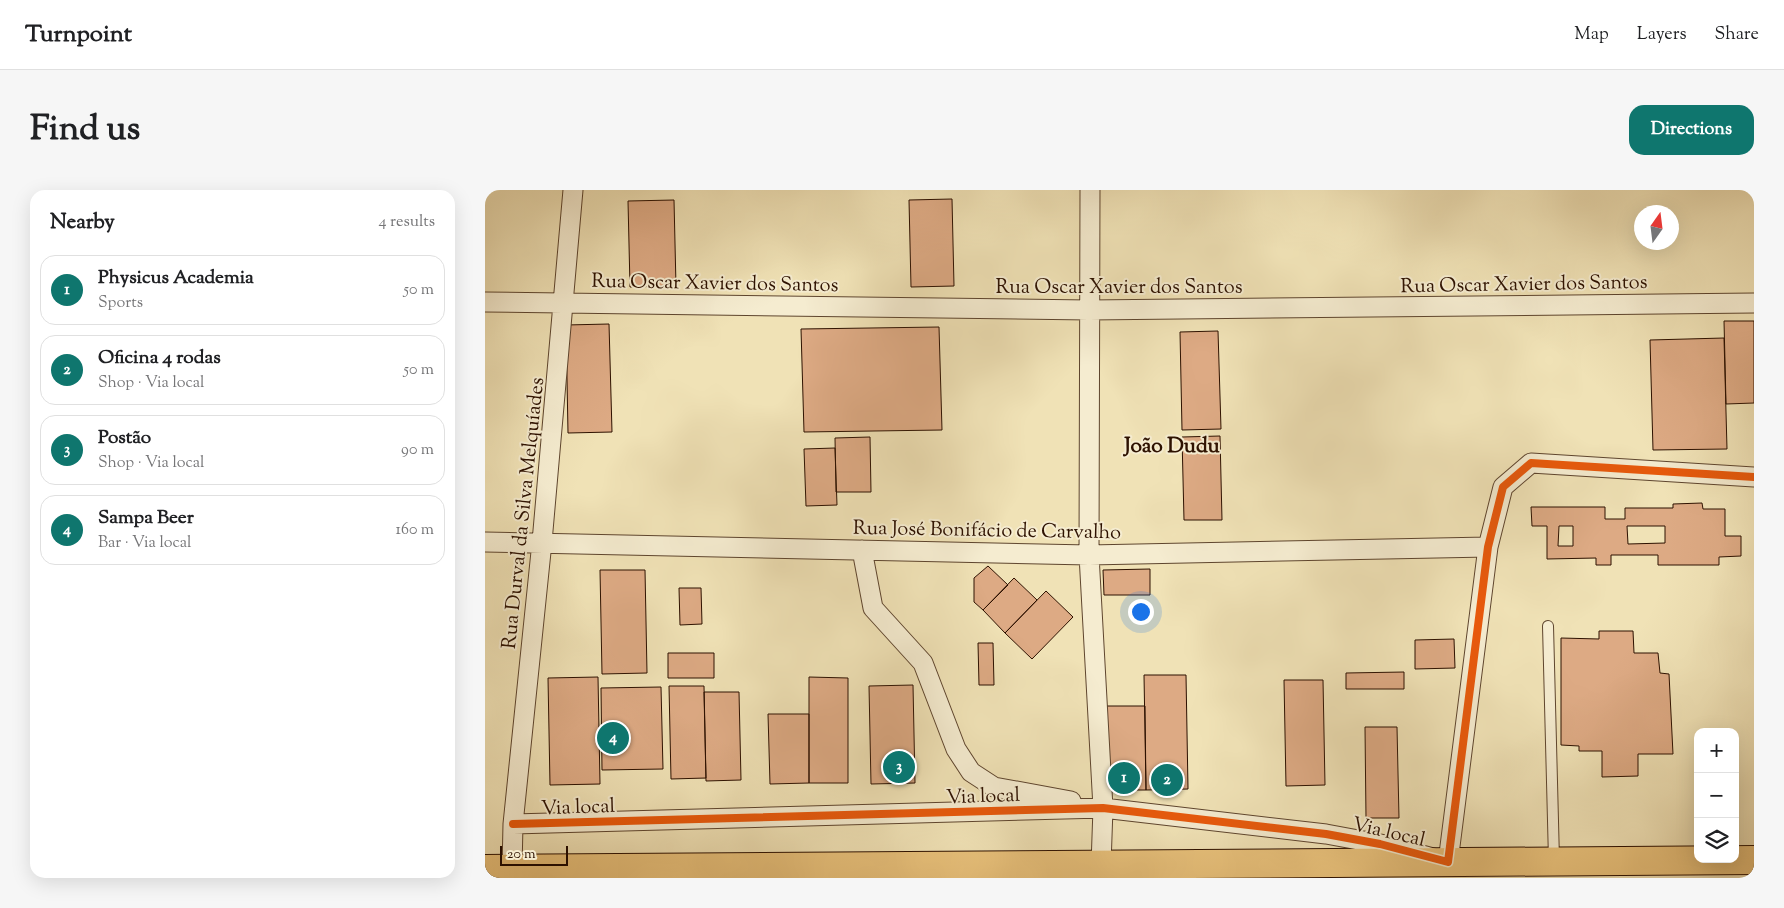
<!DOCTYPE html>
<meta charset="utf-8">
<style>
:root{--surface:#fff;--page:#f6f6f6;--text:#202124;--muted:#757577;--line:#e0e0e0;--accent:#0f766e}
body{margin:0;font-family:"Sorts Mill Goudy",serif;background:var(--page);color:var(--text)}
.controls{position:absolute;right:15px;bottom:15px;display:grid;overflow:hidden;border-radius:10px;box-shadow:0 5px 20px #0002}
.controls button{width:45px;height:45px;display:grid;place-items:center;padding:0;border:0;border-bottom:1px solid var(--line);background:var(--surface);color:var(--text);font:25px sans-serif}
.compass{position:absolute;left:1149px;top:15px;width:45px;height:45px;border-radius:50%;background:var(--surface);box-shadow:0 5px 20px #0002;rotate:14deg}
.scale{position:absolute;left:15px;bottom:12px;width:68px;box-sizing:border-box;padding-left:5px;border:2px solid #2d1100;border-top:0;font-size:14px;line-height:18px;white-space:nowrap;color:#2d1100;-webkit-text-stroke:4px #f5ecd0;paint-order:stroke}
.you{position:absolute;left:655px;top:421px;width:18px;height:18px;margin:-12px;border:4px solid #fff;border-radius:50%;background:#1a73e8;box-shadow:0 0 0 8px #1a73e833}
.badge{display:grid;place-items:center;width:32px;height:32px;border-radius:50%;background:var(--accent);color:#fff;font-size:16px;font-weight:700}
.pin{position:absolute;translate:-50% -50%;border:2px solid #fff;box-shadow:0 1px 5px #0006}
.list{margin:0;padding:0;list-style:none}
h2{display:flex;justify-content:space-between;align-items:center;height:65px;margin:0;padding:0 20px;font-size:21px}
h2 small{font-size:16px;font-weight:400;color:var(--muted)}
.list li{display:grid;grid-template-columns:32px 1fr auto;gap:15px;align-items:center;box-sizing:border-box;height:70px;margin:0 10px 10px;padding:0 10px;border:1px solid var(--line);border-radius:15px}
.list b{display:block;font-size:19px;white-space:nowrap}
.list p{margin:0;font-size:16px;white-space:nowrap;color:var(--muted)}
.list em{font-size:16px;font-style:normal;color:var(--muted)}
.icon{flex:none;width:28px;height:28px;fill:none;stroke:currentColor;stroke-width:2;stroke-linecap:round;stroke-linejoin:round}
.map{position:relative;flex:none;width:1269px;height:688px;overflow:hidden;border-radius:15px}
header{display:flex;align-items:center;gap:30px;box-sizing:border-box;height:70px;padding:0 25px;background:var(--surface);border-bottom:1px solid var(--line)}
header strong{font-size:24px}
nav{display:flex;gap:28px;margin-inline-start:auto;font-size:18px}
.intro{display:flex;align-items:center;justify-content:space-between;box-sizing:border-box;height:120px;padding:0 30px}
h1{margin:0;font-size:35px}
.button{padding:12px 22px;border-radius:15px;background:var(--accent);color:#fff;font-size:18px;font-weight:700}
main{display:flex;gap:30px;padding:0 30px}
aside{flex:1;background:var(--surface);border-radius:15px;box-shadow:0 5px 20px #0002}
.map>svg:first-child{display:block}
.building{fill:#ddaa84;stroke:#2d1100;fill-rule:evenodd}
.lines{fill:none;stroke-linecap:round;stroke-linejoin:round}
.lane-casing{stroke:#5e452e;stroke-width:12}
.street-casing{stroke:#5e452e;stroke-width:21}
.primary-casing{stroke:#2d1100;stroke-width:30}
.lane{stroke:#f5ecd0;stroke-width:10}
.street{stroke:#f5ecd0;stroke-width:19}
.primary{stroke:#e8c17b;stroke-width:28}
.cycleway-casing{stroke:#f5ecd0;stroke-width:11}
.cycleway{stroke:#e8590c;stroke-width:8}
.labels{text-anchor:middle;stroke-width:4;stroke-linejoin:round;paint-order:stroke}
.street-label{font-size:20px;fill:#2d1100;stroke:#f5ecd0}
.neighbourhood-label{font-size:21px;font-weight:bold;fill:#2d1100;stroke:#f5ecd0}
</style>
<header>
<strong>Turnpoint</strong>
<nav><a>Map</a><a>Layers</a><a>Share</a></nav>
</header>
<div class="intro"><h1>Find us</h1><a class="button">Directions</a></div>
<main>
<aside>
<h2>Nearby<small>4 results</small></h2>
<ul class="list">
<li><span class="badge">1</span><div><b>Physicus Academia</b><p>Sports</p></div><em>50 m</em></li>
<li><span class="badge">2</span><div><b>Oficina 4 rodas</b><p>Shop · Via local</p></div><em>50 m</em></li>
<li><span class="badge">3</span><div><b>Postão</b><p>Shop · Via local</p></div><em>90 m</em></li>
<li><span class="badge">4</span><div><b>Sampa Beer</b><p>Bar · Via local</p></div><em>160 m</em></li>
</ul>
</aside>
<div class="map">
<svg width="1269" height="688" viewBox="0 0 1269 688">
<rect width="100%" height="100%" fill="#f0e2b6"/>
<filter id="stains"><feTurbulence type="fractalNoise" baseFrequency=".004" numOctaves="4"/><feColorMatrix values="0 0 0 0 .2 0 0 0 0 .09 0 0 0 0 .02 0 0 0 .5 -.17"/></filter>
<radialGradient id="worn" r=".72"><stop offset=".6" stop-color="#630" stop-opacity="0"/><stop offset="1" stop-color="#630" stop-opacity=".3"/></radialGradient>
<path class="building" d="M467,9L469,96L426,97L424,10Z
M189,10L191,96L145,97L143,11Z
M1239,131H1269V213L1241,214Z
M124,134L127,242L83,243L81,135Z
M454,137L457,240L319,242L316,139Z
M733,141L736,239L697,240L695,142Z
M1239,148L1242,259L1168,260L1165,150Z
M735,246L737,330H699L697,247Z
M385,247L386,302H351L350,248Z
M350,258L352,315L321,316L319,259Z
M1217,313L1218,319H1240V346H1256V366L1234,367V375H1173V365H1126V375H1111V368L1062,369V336H1047L1046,317H1120V329H1140V318H1188V314ZM1074,336H1088V356H1073ZM1142,336H1180V353L1143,354Z
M503,376L523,395L498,420L489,412V388Z
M665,379V405H619L618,380Z
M115,380H160L162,483L117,484Z
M529,388L552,410L520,443L498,420Z
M194,398H216L217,434L195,435Z
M561,401L588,427L547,469L520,443Z
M1114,441H1148L1149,463H1173L1175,483L1184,484L1188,564H1153V586L1117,587V561H1094V556L1076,555V448L1114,449Z
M969,449L970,478L930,479V450Z
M493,453H508L509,495H494Z
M183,463H229V488H183Z
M919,482V499H861V483Z
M659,485H701L703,599L661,600Z
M113,487L115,594L65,595L63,488Z
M324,487L363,488V593H324Z
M799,490H838L840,595L801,596Z
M428,495L430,593L386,594L384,496Z
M184,496H219L221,588L186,589Z
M176,497L178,579L117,580L116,498Z
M219,502H254L256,590L221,591Z
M621,516H660L661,600H622Z
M283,524H324V593L285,594Z
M880,537H912L914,628H881Z"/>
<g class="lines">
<g class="lane-casing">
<path id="lane" d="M1063,436L1069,670"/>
</g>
<g class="street-casing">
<path id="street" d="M605,0L604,365L618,618L616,675
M0,112L604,120L1269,113
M0,352L604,365L1003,357
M377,360L388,418L438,473L471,559L486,582L509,597L586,611
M28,634L618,618L841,644L895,654L963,672L1003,357L1018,297L1046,273L1269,287
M27,679L28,634L57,352L88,0"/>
</g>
<g class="primary-casing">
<path id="primary" d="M0,679L1269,670"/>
</g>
<use href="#lane" class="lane"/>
<use href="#street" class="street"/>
<use href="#primary" class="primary"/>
<g class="cycleway-casing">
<path id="cycleway" d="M28,634L618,618L841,644L895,654L963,672L1003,357L1018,297L1046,273L1269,287"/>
</g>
<use href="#cycleway" class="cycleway"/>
</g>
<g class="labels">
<g class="street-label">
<text transform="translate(230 92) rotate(1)" y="7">Rua Oscar Xavier dos Santos</text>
<text transform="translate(1039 93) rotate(-1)" y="7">Rua Oscar Xavier dos Santos</text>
<text x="634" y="103">Rua Oscar Xavier dos Santos</text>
<text transform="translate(37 323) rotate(-84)" y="7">Rua Durval da Silva Melquíades</text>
<text transform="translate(502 339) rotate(1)" y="7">Rua José Bonifácio de Carvalho</text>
<text transform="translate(498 605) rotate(-2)" y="7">Via local</text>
<text transform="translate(93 616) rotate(-2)" y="7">Via local</text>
<text transform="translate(904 641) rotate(13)" y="7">Via local</text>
</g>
<g class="neighbourhood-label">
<text x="687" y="262">João Dudu</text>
</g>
</g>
<rect width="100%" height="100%" filter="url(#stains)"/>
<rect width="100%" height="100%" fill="url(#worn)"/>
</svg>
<div class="controls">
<button>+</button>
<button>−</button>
<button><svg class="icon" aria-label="layers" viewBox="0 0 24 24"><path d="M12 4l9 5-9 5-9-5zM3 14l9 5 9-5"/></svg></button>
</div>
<svg class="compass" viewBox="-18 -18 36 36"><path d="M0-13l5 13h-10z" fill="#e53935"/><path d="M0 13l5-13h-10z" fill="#757577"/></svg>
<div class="scale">20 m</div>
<div class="you"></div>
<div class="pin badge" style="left:639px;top:588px">1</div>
<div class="pin badge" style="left:682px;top:590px">2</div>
<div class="pin badge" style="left:414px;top:577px">3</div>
<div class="pin badge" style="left:128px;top:548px">4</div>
</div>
</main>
